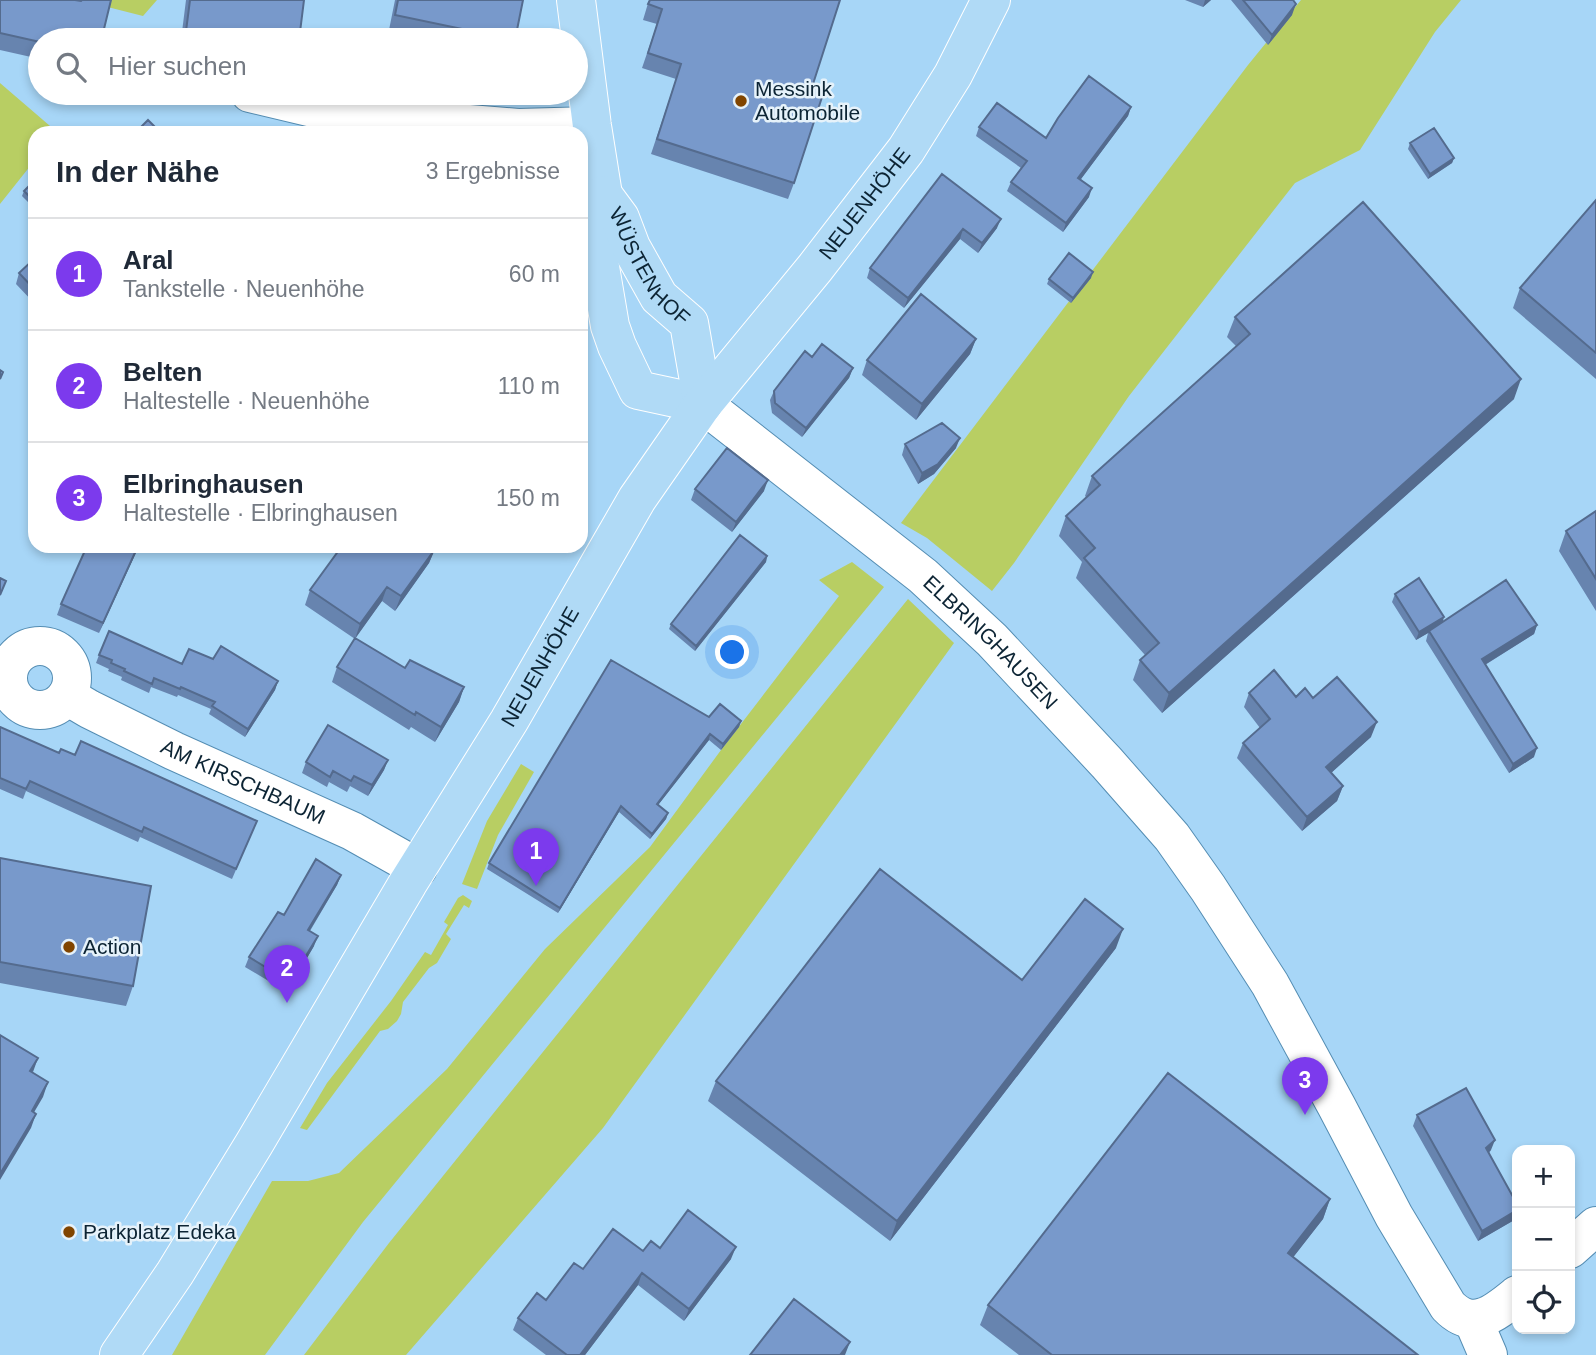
<!DOCTYPE html>
<html lang="de">
<meta charset="utf-8">
<style>
:root{--surface:#fff;--page:#f2f2f3;--text:#1f2937;--muted:#747a83;--line:#e0e1e3;--accent:#7c3aed}
body{margin:0;font-family:Arial,sans-serif;background:var(--page);color:var(--text)}
.controls{position:absolute;right:21px;bottom:21px;display:grid;overflow:hidden;border-radius:14px;box-shadow:0 4px 10px #0003}
.controls button{width:63px;height:63px;display:grid;place-items:center;padding:0;border:0;border-bottom:2px solid var(--line);background:var(--surface);color:var(--text);font:35px sans-serif}
.you{position:absolute;left:733px;top:653px;width:24px;height:24px;margin:-18px;border:5px solid #fff;border-radius:50%;background:#1a73e8;box-shadow:0 0 0 10px #1a73e833}
.badge{display:grid;place-items:center;width:46px;height:46px;border-radius:50%;background:var(--accent);color:#fff;font-size:23px;font-weight:700}
.pin{position:absolute;translate:-50% -58px;filter:drop-shadow(0 2px 4px #0008)}
.pin::after{content:'';position:absolute;top:37px;width:24px;height:21px;background:inherit;clip-path:polygon(0 0,100% 0,50% 100%)}
.list{margin:0;padding:0;list-style:none}
h2{display:flex;justify-content:space-between;align-items:center;height:91px;margin:0;padding:0 28px;font-size:30px}
h2 small{font-size:23px;font-weight:400;color:var(--muted)}
.list li{display:grid;grid-template-columns:46px 1fr auto;gap:21px;align-items:center;box-sizing:border-box;height:112px;padding:0 28px;border-top:2px solid var(--line)}
.list b{display:block;font-size:26px;white-space:nowrap}
.list p{margin:0;font-size:23px;white-space:nowrap;color:var(--muted)}
.list em{font-size:23px;font-style:normal;color:var(--muted)}
.icon{flex:none;width:38px;height:38px;fill:none;stroke:currentColor;stroke-width:2;stroke-linecap:round;stroke-linejoin:round}
.map{position:relative;flex:none;width:1596px;height:1355px;overflow:hidden}
.search{position:absolute;background:var(--surface);box-shadow:0 4px 10px #0003;left:28px;top:28px;width:560px;height:77px;display:flex;align-items:center;gap:18px;box-sizing:border-box;padding:0 24px;border-radius:38px;color:var(--muted);font-size:26px}
.panel{position:absolute;background:var(--surface);box-shadow:0 4px 10px #0003;left:28px;top:126px;width:560px;height:427px;border-radius:21px}
.map>svg:first-child{display:block}
.green{fill:#b8ce63}
.lines{fill:none;stroke-linecap:round;stroke-linejoin:round}
.minor-casing{stroke:#548db3;stroke-width:40}
.major-casing{stroke:#fff;stroke-width:40}
.minor{stroke:#fff;stroke-width:38}
.major{stroke:#b0daf6;stroke-width:38}
.wall{fill:#6784af}
.shaded-wall{fill:#546b8e}
.building{fill:#7899cb;stroke:#546b8e;stroke-width:2}
.poi-dot{fill:#814500;stroke:#e6f2fa;stroke-width:2.5}
.labels{text-anchor:middle;stroke-width:5;stroke-linejoin:round;paint-order:stroke}
.poi-label{font-size:21px;fill:#0c2434;stroke:#e6f2fa;text-anchor:start}
.street-label{font-size:21px;fill:#0c2434;stroke:#e6f2fa}
</style>
<div class="map">
<svg width="1596" height="1355" viewBox="0 0 1596 1355">
<rect width="100%" height="100%" fill="#a7d6f7"/>
<path class="green" d="M80,0H157L143,16Z
M1301,0H1461L1435,32L1360,150L1295,183L1129,396L1014,563L992,591L927,538L901,523L1248,65Z
M0,83L57,132L35,133V160L0,204Z
M852,562L884,587L363,1222L265,1355H172L272,1181H308L339,1173L447,1069L545,949L650,847L721,750L839,596L819,580Z
M908,599L954,643L603,1128L406,1355H304L389,1243Z
M521,764L534,772L498,835L477,889L462,884L487,821Z
M463,895L472,901L469,908L464,905L446,934L451,939L437,963L429,968L403,1002L401,1014L397,1021L388,1029L380,1031L307,1130L300,1128L327,1083L391,1001L425,952L431,955L448,925L444,922L458,898Z"/>
<g class="lines">
<g class="minor-casing">
<g id="minor">
<path d="M250,93L334,113L518,128L592,126"/>
<path id="s1" d="M703,404L923,576L992,640L1107,763L1172,837L1208,888L1270,984L1337,1107L1394,1216L1448,1306C1473,1332 1495,1313 1517,1295"/>
<circle cx="40" cy="678" r="32"/>
<path id="s2" d="M67,696L89,709L174,751L352,831L418,868"/>
<path d="M1570,1249L1596,1226"/>
<path d="M1473,1320L1488,1355"/>
</g>
</g>
<g class="major-casing">
<g id="major">
<path d="M576,0L592,126L603,195L595,225L600,267L610,326L617,346L638,390L703,404"/>
<path id="s3" d="M603,195L620,218L631,247L659,297L689,323L703,404"/>
<path id="s4" d="M119,1355L175,1273L254,1144L408,883L509,721L637,499L703,404L815,268L906,150L953,75L991,0"/>
</g>
</g>
<use href="#minor" class="minor"/>
<use href="#major" class="major"/>
</g>
<path class="wall" d="M0,0L81,1V0H111L101,40H40V59L0,50Z
M186,0H304L299,40H181Z
M395,0H523L515,40H439L389,30Z
M649,0H840L813,84L794,183L788,199L651,154L676,79L642,68L657,24L643,20Z
M1185,0H1211L1203,7Z
M1231,0H1293L1292,15L1268,45Z
M1131,107L1128,116L1081,179L1089,197L1063,232L1007,191L1011,182L1021,168L976,136L979,127L1046,138Z
M1410,143L1454,158L1452,163L1428,179L1408,149Z
M942,174L997,228L978,253L960,239L904,308L867,278L870,268Z
M35,180V209L22,196L24,191Z
M1596,200V379L1513,308L1520,288Z
M35,258V304L16,284L19,273Z
M1091,278L1071,303L1047,284L1049,279Z
M1235,317L1514,399L1162,713L1133,680L1140,660L1145,655L1076,578L1082,562L1059,536L1066,516L1086,497L1085,496L1092,476L1237,347L1227,337Z
M976,339L970,354L916,420L862,375L867,360Z
M812,357L853,368L849,378L802,437L772,413L770,400L774,391Z
M905,444L956,448L934,474L918,484L902,455Z
M695,489L764,491L732,532L691,500Z
M1596,511V611L1559,551L1566,531Z
M139,546L99,633L57,615L61,604Z
M330,546H431L435,549L429,563L395,611L382,601L355,638L405,668L464,687L459,702L435,742L411,727L409,730L332,682L337,667L355,639L305,605L310,590L338,552Z
M767,556L766,562L695,651L669,629L671,624Z
M1395,594L1443,622L1537,625L1534,634L1485,665L1534,757L1509,773L1426,641L1428,633L1416,640L1392,602Z
M99,655L182,664L213,659L278,681L275,690L245,737L209,714L211,709L178,695L177,697L151,687L149,693L121,680L122,677L108,671L109,669L96,663Z
M1249,693L1313,698L1371,737L1331,773L1343,786L1337,801L1302,831L1237,758L1243,743L1260,728L1244,707Z
M709,717L741,721L739,727L721,750L709,740L658,805L668,813L666,819L650,839L619,812L558,913L487,869L489,863Z
M0,727L59,753L257,821L232,879L140,837L138,842L26,791L23,799L0,789Z
M388,760L384,770L368,796L350,786L347,792L329,782L327,787L302,773L306,762Z
M0,858L133,986L126,1006L0,983Z
M341,875L337,885L310,931L314,946L287,992L245,967L249,957L284,915Z
M1116,948L890,1241L708,1101L716,1081Z
M1417,1115L1491,1150L1489,1153L1516,1219L1478,1241L1413,1126Z
M1330,1199L1323,1219L1293,1257L1418,1355H1019L980,1325L988,1305Z
M660,1248L731,1259L684,1321L638,1285L585,1355H546L513,1330L518,1318L546,1300L583,1269L643,1251Z"/>
<path class="shaded-wall" d="M1205,0H1211L1203,7Z
M1296,4L1292,15L1268,45L1272,35Z
M186,31L269,40H183Z
M1131,107L1128,116L1075,187L1078,178Z
M1454,158L1452,163L1428,179L1430,174Z
M1092,188L1089,197L1063,232L1066,223Z
M1001,219L997,228L978,253L982,243Z
M963,229L960,239L904,308L908,298Z
M1093,272L1091,278L1071,303L1073,298Z
M976,339L970,354L916,420L922,404Z
M853,368L849,378L802,437L806,428Z
M1521,379L1514,399L1162,713L1169,693Z
M960,438L956,448L934,474L918,484L922,473Z
M768,480L764,491L732,532L736,522Z
M138,546H139L99,633L103,623Z
M435,549L429,563L395,611L401,596Z
M767,556L766,562L695,651L696,646Z
M387,587L382,601L355,639L360,624Z
M1444,617L1442,625L1416,640L1419,632Z
M1537,625L1534,634L1478,669L1482,659Z
M278,681L275,690L245,737L248,729Z
M464,687L459,702L435,742L441,727Z
M741,721L739,727L721,750L723,744Z
M1377,722L1371,737L1321,782L1326,767Z
M710,734L709,740L655,809L657,804Z
M1537,748L1534,757L1509,773L1513,764Z
M388,760L384,770L368,796L372,785Z
M1343,786L1337,801L1302,831L1307,817Z
M621,806L619,812L558,913L560,908Z
M668,813L666,819L650,839L652,834Z
M341,875L337,885L304,940L308,930Z
M1123,929L1116,948L890,1241L897,1221Z
M318,936L314,946L287,992L290,982Z
M38,1058L33,1072L30,1071Z
M48,1082L43,1097L26,1126L32,1111Z
M36,1114L31,1128L0,1180V1174Z
M1495,1140L1491,1150L1482,1158L1486,1148Z
M1330,1199L1323,1219L1281,1273L1288,1253Z
M1517,1210L1516,1219L1478,1241L1482,1231Z
M736,1247L731,1259L684,1321L689,1309Z
M642,1273L638,1285L585,1355H580Z
M850,1342L845,1355H840Z"/>
<path class="building" d="M0,0H75L81,1L82,0H111L103,33L101,32L100,40H40V42L0,33Z
M190,0H304L299,40H269L186,31Z
M398,0H523L515,40L395,15Z
M650,0H840L813,84L825,88L794,183L657,139L681,64L648,53L662,9L648,4Z
M1243,0H1293L1296,4L1272,35Z
M1089,76L1131,107L1078,178L1092,188L1066,223L1011,182L1027,161L979,127L997,103L1046,138L1058,118Z
M148,120L161,133H135Z
M1434,128L1454,158L1430,174L1410,143Z
M942,174L1001,219L982,243L963,229L908,298L870,268Z
M35,180V202L24,191Z
M1596,200V353L1520,288Z
M1363,202L1521,379L1169,693L1140,660L1159,643L1084,558L1095,548L1066,516L1100,485L1092,476L1250,334L1235,317Z
M1069,253L1093,272L1073,298L1049,279Z
M35,258V290L19,273Z
M921,294L976,339L922,404L867,360Z
M822,344L853,368L806,428L775,403L774,391L805,351L812,357Z
M0,370L3,372L0,379Z
M942,423L960,438L938,464L922,473L905,444Z
M727,448L768,480L736,522L695,489Z
M1596,511V579L1566,531Z
M740,535L767,556L696,646L671,624Z
M87,546H138L103,623L61,604Z
M342,546H431L435,549L401,596L387,587L360,624L310,590Z
M0,578L6,581L0,595Z
M1419,578L1444,617L1419,632L1395,594Z
M1506,580L1537,625L1482,659L1537,748L1513,764L1429,631Z
M109,631L182,664L189,649L213,659L221,646L278,681L248,729L212,706L215,702L181,687L180,689L154,678L152,684L124,671L125,669L111,663L112,660L99,655Z
M355,638L405,668L410,660L464,687L441,727L416,712L415,715L337,667Z
M611,660L709,717L720,704L741,721L723,744L710,734L657,804L668,813L652,834L621,806L560,908L489,863Z
M1274,670L1296,697L1305,688L1313,698L1337,677L1377,722L1326,767L1343,786L1307,817L1243,743L1270,719L1249,693Z
M328,725L388,760L372,785L354,776L351,781L333,771L330,777L306,762Z
M0,727L59,753L61,749L75,755L81,741L257,821L236,869L144,827L142,832L30,781L26,789L0,778Z
M0,858L151,886L133,986L0,962Z
M316,859L341,875L308,930L318,936L290,982L249,957L278,912L284,915Z
M880,869L1022,980L1085,899L1123,929L897,1221L716,1081Z
M0,1035L38,1058L30,1071L48,1082L32,1111L36,1114L0,1174Z
M1168,1073L1330,1199L1288,1253L1418,1355H1052L988,1305Z
M1466,1088L1495,1140L1486,1148L1517,1204V1210L1482,1231L1417,1115Z
M688,1210L736,1247L689,1309L642,1273L580,1355H567L518,1318L537,1293L546,1300L574,1263L583,1269L613,1229L643,1251L651,1241L660,1248Z
M794,1299L850,1342L840,1355H750Z"/>
<g class="poi-dot">
<circle cx="741" cy="101" r="7"/>
<circle cx="69" cy="947" r="7"/>
<circle cx="69" cy="1232" r="7"/>
</g>
<g class="labels">
<g class="poi-label">
<text x="755" y="96">Messink<tspan x="755" dy="24">Automobile</tspan></text>
<text x="83" y="954">Action</text>
<text x="83" y="1239">Parkplatz Edeka</text>
</g>
<g class="street-label">
<text dy="7" stroke="none"><textPath href="#s4" startOffset="1374">NEUENHÖHE</textPath></text>
<text dy="7" stroke="none"><textPath href="#s3" startOffset="86">WÜSTENHOF</textPath></text>
<text dy="7" stroke="none"><textPath href="#s1" startOffset="374">ELBRINGHAUSEN</textPath></text>
<text dy="7" stroke="none"><textPath href="#s4" startOffset="807">NEUENHÖHE</textPath></text>
<text dy="7" stroke="none"><textPath href="#s2" startOffset="196">AM KIRSCHBAUM</textPath></text>
</g>
</g>
</svg>
<div class="controls">
<button>+</button>
<button>−</button>
<button><svg class="icon" aria-label="locate" viewBox="0 0 24 24"><circle cx="12" cy="12" r="6"/><path d="M12 2v4M12 18v4M2 12h4M18 12h4"/></svg></button>
</div>
<div class="you"></div>
<div class="pin badge" style="left:536px;top:886px">1</div>
<div class="pin badge" style="left:287px;top:1003px">2</div>
<div class="pin badge" style="left:1305px;top:1115px">3</div>
<div class="search"><svg class="icon" aria-label="search" viewBox="0 0 24 24"><circle cx="10" cy="10" r="6"/><path d="M15 15l6 6"/></svg>Hier suchen</div>
<section class="panel">
<h2>In der Nähe<small>3 Ergebnisse</small></h2>
<ul class="list">
<li><span class="badge">1</span><div><b>Aral</b><p>Tankstelle · Neuenhöhe</p></div><em>60 m</em></li>
<li><span class="badge">2</span><div><b>Belten</b><p>Haltestelle · Neuenhöhe</p></div><em>110 m</em></li>
<li><span class="badge">3</span><div><b>Elbringhausen</b><p>Haltestelle · Elbringhausen</p></div><em>150 m</em></li>
</ul>
</section>
</div>
